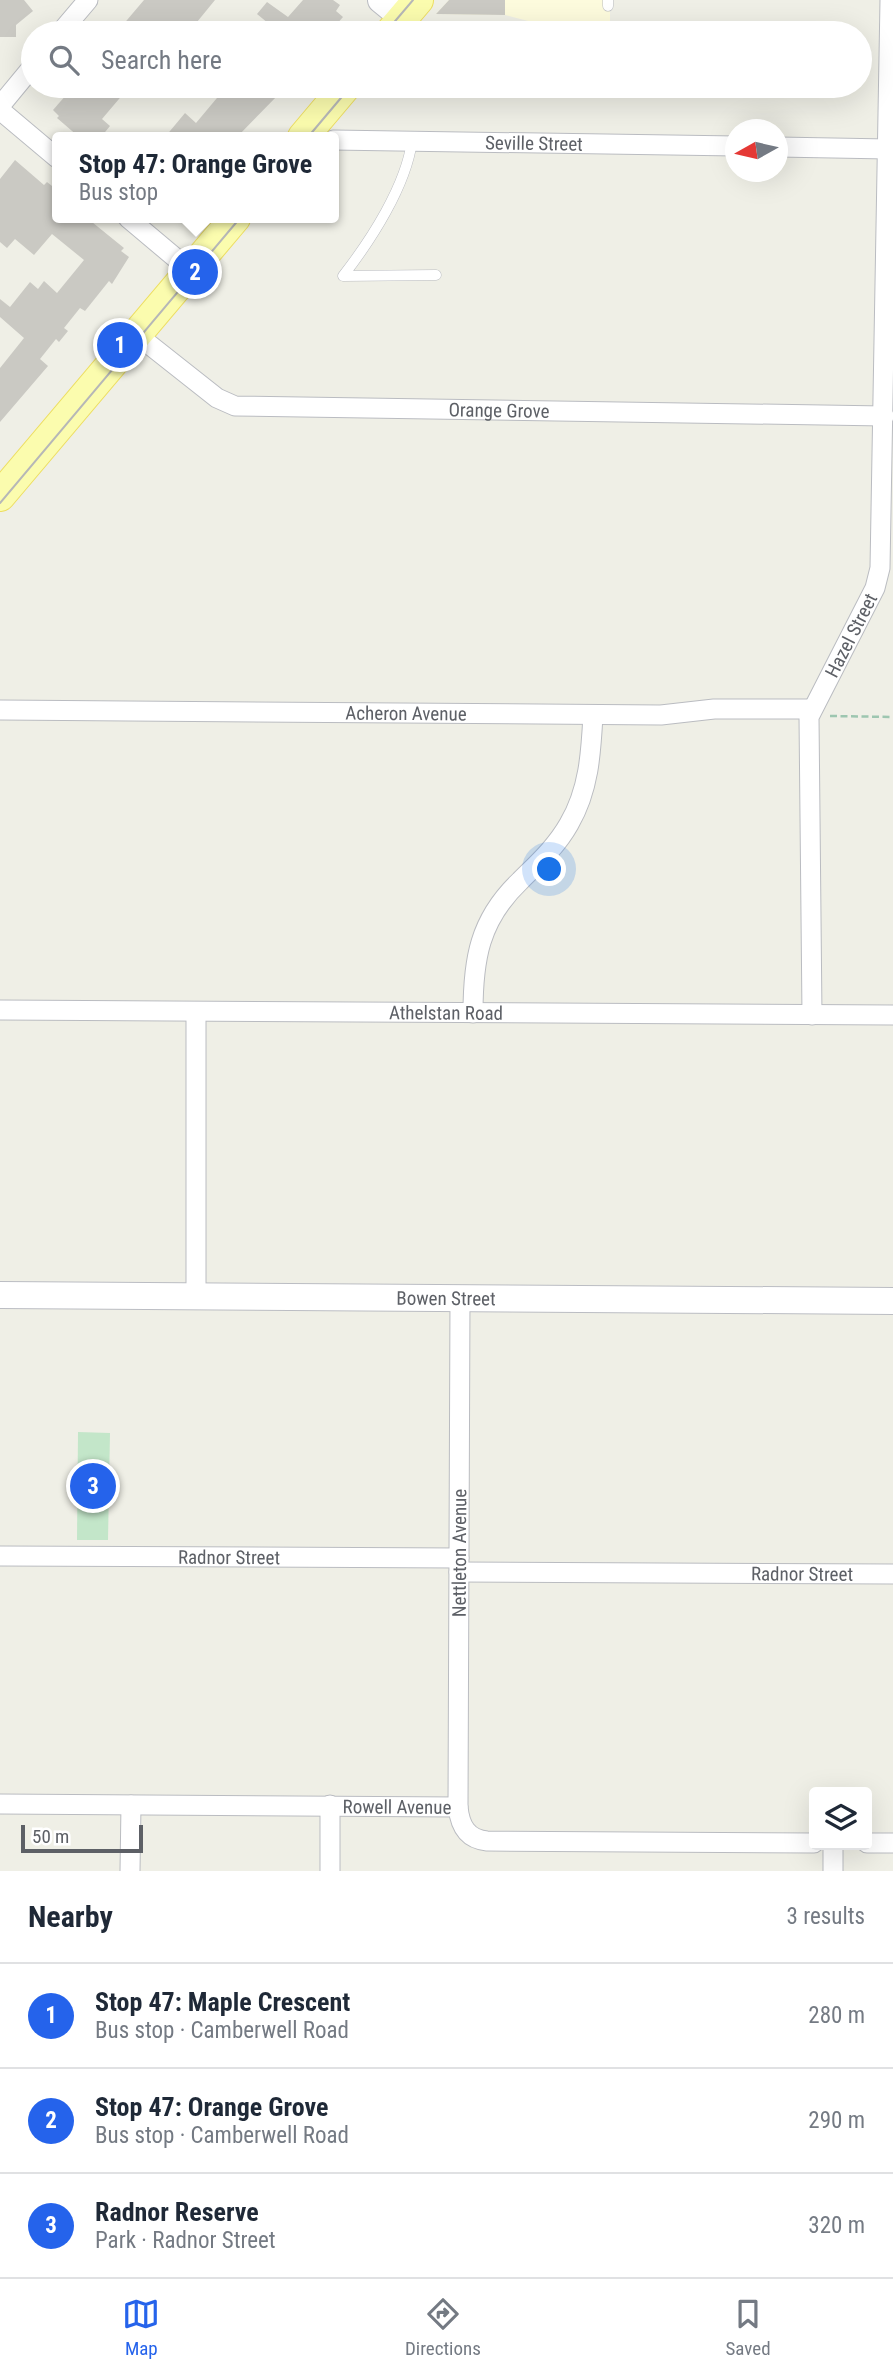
<!DOCTYPE html>
<meta charset="utf-8">
<style>
:root{--surface:#fff;--page:#f2f2f3;--text:#1f2937;--muted:#747a83;--line:#e0e1e3;--accent:#2563eb}
body{margin:0;font-family:"Roboto Condensed",sans-serif;background:var(--page);color:var(--text)}
.controls{position:absolute;right:21px;bottom:21px;display:grid;overflow:hidden;border-radius:7px;box-shadow:0 7px 28px #0002}
.controls button{width:63px;height:63px;display:grid;place-items:center;padding:0;border:0;border-bottom:2px solid var(--line);background:var(--surface);color:var(--text);font:35px sans-serif}
.compass{position:absolute;left:725px;top:119px;width:63px;height:63px;border-radius:50%;background:var(--surface);box-shadow:0 7px 28px #0002;rotate:262deg}
.scale{position:absolute;left:21px;bottom:18px;width:122px;box-sizing:border-box;padding-left:7px;border:4px solid #5d6066;border-top:0;font-size:19px;line-height:24px;white-space:nowrap;color:#5d6066;-webkit-text-stroke:5px #fff;paint-order:stroke}
.you{position:absolute;left:550px;top:870px;width:24px;height:24px;margin:-18px;border:5px solid #fff;border-radius:50%;background:#1a73e8;box-shadow:0 0 0 10px #1a73e833}
.badge{display:grid;place-items:center;width:46px;height:46px;border-radius:50%;background:var(--accent);color:#fff;font-size:23px;font-weight:700}
.pin{position:absolute;translate:-50% -50%;border:4px solid #fff;box-shadow:0 2px 7px #0006}
.popup{position:absolute;left:52px;top:132px;width:287px;height:91px;box-sizing:border-box;display:grid;place-content:center;border-radius:7px;background:var(--surface);filter:drop-shadow(0 2px 5px #0005);font-size:23px;white-space:nowrap;color:var(--muted)}
.popup b{font-size:26px;color:var(--text)}
.popup::after{content:'';position:absolute;left:50%;top:100%;margin-left:-14px;border:14px solid transparent;border-top-color:var(--surface)}
.list{margin:0;padding:0;list-style:none}
h2{display:flex;justify-content:space-between;align-items:center;height:91px;margin:0;padding:0 28px;font-size:30px}
h2 small{font-size:23px;font-weight:400;color:var(--muted)}
.list li{display:grid;grid-template-columns:46px 1fr auto;gap:21px;align-items:center;box-sizing:border-box;height:105px;padding:0 28px;border-top:2px solid var(--line)}
.list b{display:block;font-size:26px;white-space:nowrap}
.list p{margin:0;font-size:23px;white-space:nowrap;color:var(--muted)}
.list em{font-size:23px;font-style:normal;color:var(--muted)}
.icon{flex:none;width:38px;height:38px;fill:none;stroke:currentColor;stroke-width:2;stroke-linecap:round;stroke-linejoin:round}
.map{position:relative;flex:none;width:893px;height:1871px;overflow:hidden}
.search{position:absolute;background:var(--surface);box-shadow:0 7px 28px #0002;left:21px;right:21px;top:21px;height:77px;display:flex;align-items:center;gap:18px;box-sizing:border-box;padding:0 24px;border-radius:38px;color:var(--muted);font-size:26px}
.sheet{height:406px;background:var(--surface)}
nav{display:flex;justify-content:space-around;align-items:center;box-sizing:border-box;height:98px;border-top:2px solid var(--line);background:var(--surface);font-size:19px;color:var(--muted)}
nav a{display:grid;justify-items:center;gap:4px}
nav .on{color:var(--accent)}
.map>svg:first-child{display:block}
.commercial{fill:#fdfbdd}
.green{fill:#c3e6c9}
.building{fill:#cac9c3}
.lines{fill:none;stroke-linecap:round;stroke-linejoin:round}
.lane-casing{stroke:#babcc1;stroke-width:11}
.street-casing{stroke:#babcc1;stroke-width:21}
.secondary-casing{stroke:#bbbdc3;stroke-width:28}
.primary-casing{stroke:#edde61;stroke-width:32}
.path{stroke:#9dc6b0;stroke-width:2.5;stroke-dasharray:7 3.5;stroke-linecap:butt}
.lane{stroke:#fff;stroke-width:10}
.street{stroke:#fff;stroke-width:19}
.secondary{stroke:#fff;stroke-width:26}
.primary{stroke:#fbfcae;stroke-width:30}
.tram{stroke:#b6b7b7;stroke-width:2}
.labels{text-anchor:middle;stroke-width:5;stroke-linejoin:round;paint-order:stroke}
.street-label{font-size:19px;fill:#5d6066;stroke:#fff}
</style>
<div class="map">
<svg width="893" height="1871" viewBox="0 0 893 1871">
<rect width="100%" height="100%" fill="#efefe6"/>
<path class="commercial" d="M449,0H610V21H528L505,15L436,14Z"/>
<path class="green" d="M78,1432L110,1433L108,1540H77Z"/>
<path class="building" d="M0,0H24L33,11L16,25V37H0Z
M144,0H215L188,33H116Z
M303,0H333L340,5L336,11L343,17L329,33H280L257,14L267,2L288,17Z
M449,0H505V15L436,14Z
M74,86H130L102,119L110,126L101,137H79L57,118L59,116L53,110Z
M227,86H280L276,92L279,94L237,137H165L185,113L196,123Z
M15,160L44,185L47,182L57,190V218H87L124,248L121,251L129,257L112,284L109,281L85,311L80,308L64,328L68,331L59,342L56,339L40,359L48,366L0,422V368L24,338L0,317V299L10,307L30,282L38,289L44,281L57,293L84,260L52,234L34,255L15,239L7,248L0,242V179Z"/>
<g class="lines">
<g class="lane-casing">
<path id="lane" d="M608,6V0
M412,141C406,186 371,240 343,276L436,275"/>
</g>
<g class="street-casing">
<g id="street">
<path d="M60,33L88,0"/>
<path d="M0,106L33,66"/>
<path d="M0,110L57,158"/>
<path id="s1" d="M333,140L736,146"/>
<path d="M778,147L888,149"/>
<path d="M128,218L191,271"/>
<path id="s2" d="M136,334L217,398L235,406L884,416"/>
<path id="s3" d="M0,710L661,715L714,709H812"/>
<path id="s4" d="M0,1010L893,1015"/>
<path d="M473,1013C473,960 479,920 520,881C538,863 556,847 569,824C589,790 591,753 593,715"/>
<path id="s5" d="M812,1015L809,717L875,588L880,568L890,0"/>
<path d="M196,1296V1012"/>
<path id="s6" d="M0,1556L459,1558"/>
<path id="s7" d="M459,1572L893,1574"/>
<path id="s8" d="M0,1804L458,1807C460,1826 467,1839 487,1841L814,1843"/>
<path id="s9" d="M458,1807L460,1298"/>
<path d="M867,1843H893"/>
<path d="M130,1871L131,1805"/>
<path d="M330,1871V1805"/>
<path d="M833,1871V1845"/>
</g>
</g>
<g class="secondary-casing">
<g id="secondary">
<path d="M381,0L403,18"/>
<path id="s10" d="M0,1295L893,1301"/>
</g>
</g>
<g class="primary-casing">
<path id="primary" d="M390,33L418,0
M303,137L346,86
M0,496L235,218"/>
</g>
<path class="path" d="M830,716L893,717"/>
<use href="#lane" class="lane"/>
<use href="#street" class="street"/>
<use href="#secondary" class="secondary"/>
<use href="#primary" class="primary"/>
<path class="tram" d="M385,33L413,0
M308,137L351,86
M0,503L240,218"/>
</g>
<g class="labels">
<g class="street-label">
<text dy="7" stroke="none"><textPath href="#s1" startOffset="201">Seville Street</textPath></text>
<text dy="7" stroke="none"><textPath href="#s2" startOffset="387">Orange Grove</textPath></text>
<text dy="7" stroke="none"><textPath href="#s5" startOffset="390">Hazel Street</textPath></text>
<text dy="7" stroke="none"><textPath href="#s3" startOffset="406">Acheron Avenue</textPath></text>
<text dy="7" stroke="none"><textPath href="#s4" startOffset="446">Athelstan Road</textPath></text>
<text dy="7" stroke="none"><textPath href="#s10" startOffset="446">Bowen Street</textPath></text>
<text dy="7" stroke="none"><textPath href="#s9" startOffset="254">Nettleton Avenue</textPath></text>
<text dy="7" stroke="none"><textPath href="#s6" startOffset="229">Radnor Street</textPath></text>
<text dy="7" stroke="none"><textPath href="#s7" startOffset="343">Radnor Street</textPath></text>
<text dy="7" stroke="none"><textPath href="#s8" startOffset="397">Rowell Avenue</textPath></text>
</g>
</g>
</svg>
<div class="controls">
<button><svg class="icon" aria-label="layers" viewBox="0 0 24 24"><path d="M12 4l9 5-9 5-9-5zM3 14l9 5 9-5"/></svg></button>
</div>
<svg class="compass" viewBox="-18 -18 36 36"><path d="M0-13l5 13h-10z" fill="#e53935"/><path d="M0 13l5-13h-10z" fill="#747a83"/></svg>
<div class="scale">50 m</div>
<div class="you"></div>
<div class="pin badge" style="left:120px;top:345px">1</div>
<div class="pin badge" style="left:195px;top:272px">2</div>
<div class="popup"><b>Stop 47: Orange Grove</b>Bus stop</div>
<div class="pin badge" style="left:93px;top:1486px">3</div>
<div class="search"><svg class="icon" aria-label="search" viewBox="0 0 24 24"><circle cx="10" cy="10" r="6"/><path d="M15 15l6 6"/></svg>Search here</div>
</div>
<section class="sheet">
<h2>Nearby<small>3 results</small></h2>
<ul class="list">
<li><span class="badge">1</span><div><b>Stop 47: Maple Crescent</b><p>Bus stop · Camberwell Road</p></div><em>280 m</em></li>
<li><span class="badge">2</span><div><b>Stop 47: Orange Grove</b><p>Bus stop · Camberwell Road</p></div><em>290 m</em></li>
<li><span class="badge">3</span><div><b>Radnor Reserve</b><p>Park · Radnor Street</p></div><em>320 m</em></li>
</ul>
</section>
<nav>
<a class="on"><svg class="icon" aria-label="map" viewBox="0 0 24 24"><path d="M3 6l6-2 6 2 6-2v14l-6 2-6-2-6 2zM9 4v14M15 6v14"/></svg>Map</a>
<a><svg class="icon" aria-label="directions" viewBox="0 0 24 24"><path d="M12 3l9 9-9 9-9-9zM9 14v-3h6M13 9l2 2-2 2"/></svg>Directions</a>
<a><svg class="icon" aria-label="saved" viewBox="0 0 24 24"><path d="M7 4h10v16l-5-4-5 4z"/></svg>Saved</a>
</nav>
